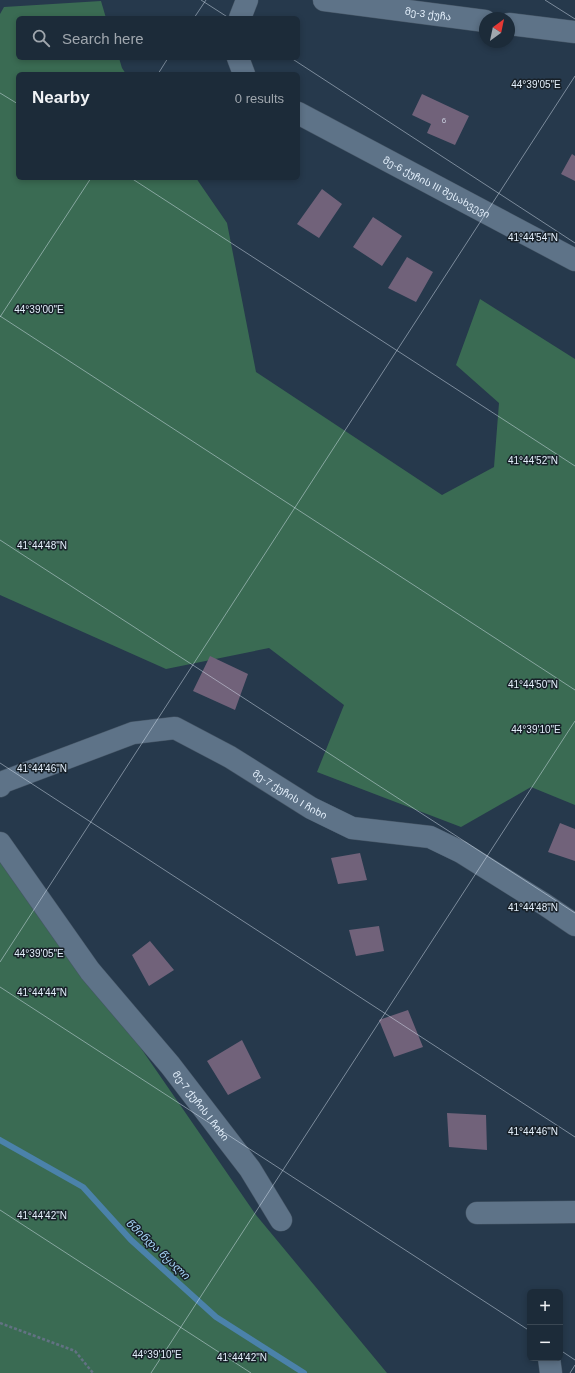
<!DOCTYPE html>
<meta charset="utf-8">
<style>
:root{--surface:#1c2b39;--page:#293744;--text:#f1f3f6;--muted:#a0a7ae;--line:#3a4753}
body{margin:0;font-family:Helvetica,"Noto Sans Georgian",sans-serif;background:var(--page);color:var(--text)}
.controls{position:absolute;right:12px;bottom:12px;display:grid;overflow:hidden;border-radius:6px;box-shadow:0 2px 6px #0003}
.controls button{width:36px;height:36px;display:grid;place-items:center;padding:0;border:0;border-bottom:1px solid var(--line);background:var(--surface);color:var(--text);font:20px sans-serif}
.compass{position:absolute;left:479px;top:12px;width:36px;height:36px;border-radius:50%;background:var(--surface);box-shadow:0 2px 6px #0003;rotate:33deg}
.list{margin:0;padding:0;list-style:none}
h2{display:flex;justify-content:space-between;align-items:center;height:52px;margin:0;padding:0 16px;font-size:17px}
h2 small{font-size:13px;font-weight:400;color:var(--muted)}
.icon{flex:none;width:22px;height:22px;fill:none;stroke:currentColor;stroke-width:2;stroke-linecap:round;stroke-linejoin:round}
.map{position:relative;flex:none;width:575px;height:1373px;overflow:hidden}
.search{position:absolute;background:var(--surface);box-shadow:0 2px 6px #0003;left:16px;top:16px;width:284px;height:44px;display:flex;align-items:center;gap:10px;box-sizing:border-box;padding:0 14px;border-radius:6px;color:var(--muted);font-size:15px}
.panel{position:absolute;background:var(--surface);box-shadow:0 2px 6px #0003;left:16px;top:72px;width:284px;height:108px;border-radius:6px}
.map>svg:first-child{display:block}
.green{fill:#3a6b53}
.lines{fill:none;stroke-linecap:round;stroke-linejoin:round}
.stream{stroke:#4b82aa;stroke-width:6}
.building{fill:#71627a}
.street-casing{stroke:#465666;stroke-width:23}
.secondary-casing{stroke:#465666;stroke-width:23}
.path{stroke:#627283;stroke-width:2.5;stroke-dasharray:3 2;stroke-linecap:butt}
.street{stroke:#5e7388;stroke-width:22}
.secondary{stroke:#5e7388;stroke-width:22}
.ticks{fill:none;stroke:#e4f0fc;stroke-width:1;stroke-opacity:0.45}
.labels{text-anchor:middle;stroke-width:3;stroke-linejoin:round;paint-order:stroke}
.number-label{font-size:8px;fill:#c7ccdc}
.street-label{font-size:10px;fill:#e4f0fc;stroke:#172028}
.water-label{font-size:11px;font-style:italic;fill:#a7d4f8;stroke:#172028}
.ticks-label{font-size:10px;text-anchor:middle;fill:#e4f0fc;stroke:#172028;stroke-width:3;stroke-linejoin:round;paint-order:stroke}
</style>
<div class="map">
<svg width="575" height="1373" viewBox="0 0 575 1373">
<rect width="100%" height="100%" fill="#26394c"/>
<path class="green" d="M101,1L106,18H18V58H119L122,68L126,74H18V178H196L227,223L256,372L442,495L494,467L499,403L456,365L480,299L575,359V805L531,787L461,827L317,772L344,705L269,648L166,669L0,595V14L4,7Z
M0,844L256,1215L387,1373H0Z"/>
<g class="lines">
<path class="stream" d="M0,1140L83,1187L131,1240L216,1317L304,1373"/>
</g>
<path class="building" d="M422,94L469,116L455,145L427,133L431,124L412,115Z
M572,154L575,156V181L561,174Z
M322,189L342,204L319,238L297,224Z
M373,217L402,236L382,266L353,247Z
M407,257L433,272L416,302L388,288Z
M210,656L248,674L235,710L193,691Z
M560,823L575,829V861L548,852Z
M360,853L367,880L338,884L331,858Z
M379,926L384,951L356,956L349,930Z
M150,941L174,970L149,986L132,955Z
M408,1010L423,1047L394,1057L379,1020Z
M242,1040L261,1078L228,1095L207,1061Z
M447,1113L486,1115L487,1150L449,1147Z"/>
<g class="lines">
<g class="street-casing">
<g id="street">
<path d="M240,18L247,0"/>
<path d="M238,58L244,74"/>
<path id="s1" d="M298,113L575,260"/>
<path id="s2" d="M0,786L3,782L133,733L175,728L230,757L311,808L352,828L430,837L461,852L544,904L575,925"/>
<path id="s3" d="M0,843L90,971L170,1065L250,1169L281,1220"/>
<path d="M477,1213L575,1212"/>
<path d="M549,1358L551,1373"/>
</g>
</g>
<g class="secondary-casing">
<g id="secondary">
<path id="s4" d="M324,0L485,21"/>
<path d="M509,24L575,32"/>
</g>
</g>
<path class="path" d="M0,1323L75,1351L93,1373"/>
<use href="#street" class="street"/>
<use href="#secondary" class="secondary"/>
</g>
<path class="ticks" d="M201,0L229,18M545,0L575,19M194,18L206,0M291,58L575,243M158,74L168,58M0,93L18,104M131,178L575,466M0,316L575,690M0,317L91,178M0,540L575,913M0,763L575,1137M0,962L575,76M0,987L530,1331M0,1210L251,1373M560,1350L575,1360M151,1373L575,721M570,1373L575,1365"/>
<g class="labels">
<g class="number-label">
<text x="444" y="123">6</text>
</g>
<g class="street-label">
<text dy="4" stroke="none"><textPath href="#s4" startOffset="105">მე-3 ქუჩა</textPath></text>
<text dy="4" stroke="none"><textPath href="#s1" startOffset="157">მე-6 ქუჩის III შესახვევი</textPath></text>
<text dy="4" stroke="none"><textPath href="#s2" startOffset="319">მე-7 ქუჩის I ჩიხი</textPath></text>
<text dy="4" stroke="none"><textPath href="#s3" startOffset="331">მე-7 ქუჩის I ჩიხი</textPath></text>
</g>
<g class="water-label">
<text transform="translate(158 1249) rotate(43)" y="4">წმინდა წყალი</text>
</g>
</g>
<g class="ticks-label">
<text x="536" y="88">44°39'05"E</text>
<text x="533" y="241">41°44'54"N</text>
<text x="39" y="313">44°39'00"E</text>
<text x="533" y="464">41°44'52"N</text>
<text x="42" y="549">41°44'48"N</text>
<text x="533" y="688">41°44'50"N</text>
<text x="536" y="733">44°39'10"E</text>
<text x="42" y="772">41°44'46"N</text>
<text x="533" y="911">41°44'48"N</text>
<text x="39" y="957">44°39'05"E</text>
<text x="42" y="996">41°44'44"N</text>
<text x="533" y="1135">41°44'46"N</text>
<text x="42" y="1219">41°44'42"N</text>
<text x="157" y="1358">44°39'10"E</text>
<text x="242" y="1361">41°44'42"N</text>
</g>
</svg>
<div class="controls">
<button>+</button>
<button>−</button>
</div>
<svg class="compass" viewBox="-18 -18 36 36"><path d="M0-13l5 13h-10z" fill="#e53935"/><path d="M0 13l5-13h-10z" fill="#a0a7ae"/></svg>
<div class="search"><svg class="icon" aria-label="search" viewBox="0 0 24 24"><circle cx="10" cy="10" r="6"/><path d="M15 15l6 6"/></svg>Search here</div>
<section class="panel">
<h2>Nearby<small>0 results</small></h2>
<ul class="list">
</ul>
</section>
</div>
